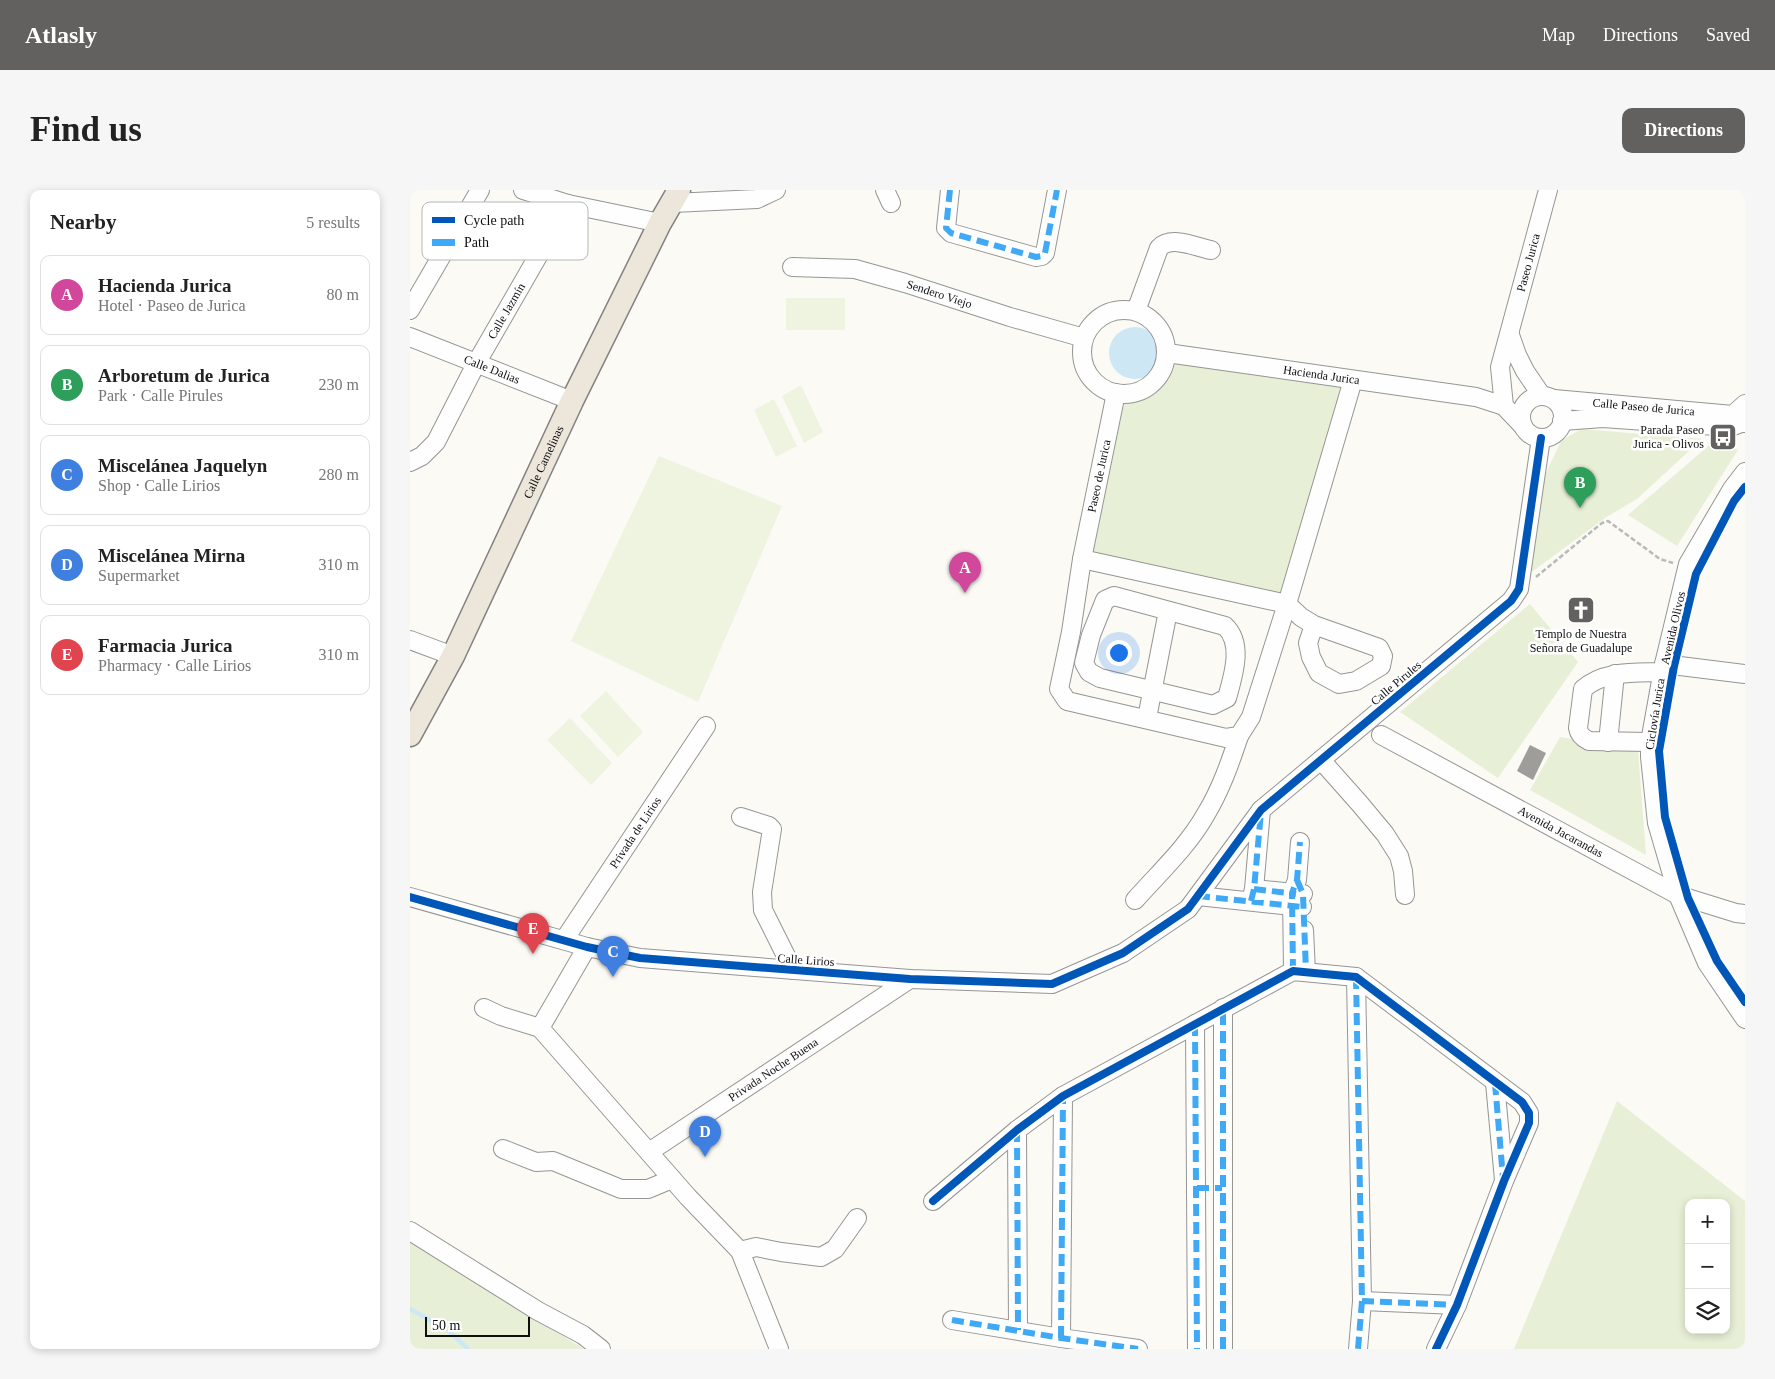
<!DOCTYPE html>
<meta charset="utf-8">
<style>
:root{--surface:#fff;--page:#f6f6f6;--text:#222;--muted:#767676;--line:#e0e0e0;--accent:#626160}
body{margin:0;font-family:Georgia,serif;background:var(--page);color:var(--text)}
.controls{position:absolute;right:15px;bottom:15px;display:grid;overflow:hidden;border-radius:10px;box-shadow:0 2px 8px #0003}
.controls button{width:45px;height:45px;display:grid;place-items:center;padding:0;border:0;border-bottom:1px solid var(--line);background:var(--surface);color:var(--text);font:25px sans-serif}
.scale{position:absolute;left:15px;bottom:12px;width:105px;box-sizing:border-box;padding-left:5px;border:2px solid #0f0f0f;border-top:0;font-size:14px;line-height:18px;white-space:nowrap;color:#0f0f0f;-webkit-text-stroke:4px #fff;paint-order:stroke}
.you{position:absolute;left:708px;top:462px;width:18px;height:18px;margin:-12px;border:4px solid #fff;border-radius:50%;background:#1a73e8;box-shadow:0 0 0 8px #1a73e833}
.badge{display:grid;place-items:center;width:32px;height:32px;border-radius:50%;background:var(--accent);color:#fff;font-size:16px;font-weight:700}
.pin{position:absolute;translate:-50% -41px;filter:drop-shadow(0 1px 2px #0008)}
.pin::after{content:'';position:absolute;top:26px;width:18px;height:15px;background:inherit;clip-path:polygon(0 0,100% 0,50% 100%)}
.list{margin:0;padding:0;list-style:none}
h2{display:flex;justify-content:space-between;align-items:center;height:65px;margin:0;padding:0 20px;font-size:21px}
h2 small{font-size:16px;font-weight:400;color:var(--muted)}
.list li{display:grid;grid-template-columns:32px 1fr auto;gap:15px;align-items:center;box-sizing:border-box;height:80px;margin:0 10px 10px;padding:0 10px;border:1px solid var(--line);border-radius:10px}
.list b{display:block;font-size:19px;white-space:nowrap}
.list p{margin:0;font-size:16px;white-space:nowrap;color:var(--muted)}
.list em{font-size:16px;font-style:normal;color:var(--muted)}
.icon{flex:none;width:28px;height:28px;fill:none;stroke:currentColor;stroke-width:2;stroke-linecap:round;stroke-linejoin:round}
.map{position:relative;flex:none;width:1335px;height:1159px;overflow:hidden;border-radius:10px}
header{display:flex;align-items:center;gap:30px;box-sizing:border-box;height:70px;padding:0 25px;background:var(--accent);color:#fff}
header strong{font-size:24px}
nav{display:flex;gap:28px;margin-inline-start:auto;font-size:18px}
.intro{display:flex;align-items:center;justify-content:space-between;box-sizing:border-box;height:120px;padding:0 30px}
h1{margin:0;font-size:35px}
.button{padding:12px 22px;border-radius:10px;background:var(--accent);color:#fff;font-size:18px;font-weight:700}
main{display:flex;gap:30px;padding:0 30px}
aside{flex:1;background:var(--surface);border-radius:10px;box-shadow:0 2px 8px #0003}
.map>svg:first-child{display:block}
.green{fill:#e7f0d6;fill-rule:evenodd}
.pitch{fill:#eff4e0}
.water{fill:#cde8f4}
.lines{fill:none;stroke-linecap:round;stroke-linejoin:round}
.stream{stroke:#cde8f4;stroke-width:4.5}
.building{fill:#9f9d9a}
.minor-casing{stroke:#959593;stroke-width:20}
.major-casing{stroke:#838280;stroke-width:25}
.path{stroke:#b9b9b8;stroke-width:2.5;stroke-dasharray:5 2.5;stroke-linecap:butt}
.minor{stroke:#fefefe;stroke-width:18}
.major{stroke:#ece6db;stroke-width:22}
.quiet{stroke:#3fa9f5;stroke-width:6;stroke-dasharray:12 6;stroke-linecap:butt}
.cycleway-casing{stroke:#fff;stroke-width:11}
.cycleway{stroke:#0057b8;stroke-width:8}
.labels{text-anchor:middle;stroke-width:5;stroke-linejoin:round;paint-order:stroke}
.street-label{font-size:12px;fill:#0f0f0f;stroke:#fff}
.poi-label{font-size:12px;fill:#0f0f0f;stroke:#fff;text-anchor:end}
.key{fill:#fff;stroke:#b7b7b7;stroke-width:1}
.key-label{font-size:14px;fill:#0f0f0f}
</style>
<header>
<strong>Atlasly</strong>
<nav><a>Map</a><a>Directions</a><a>Saved</a></nav>
</header>
<div class="intro"><h1>Find us</h1><a class="button">Directions</a></div>
<main>
<aside>
<h2>Nearby<small>5 results</small></h2>
<ul class="list">
<li><span class="badge" style="background:#d1479c">A</span><div><b>Hacienda Jurica</b><p>Hotel · Paseo de Jurica</p></div><em>80 m</em></li>
<li><span class="badge" style="background:#2e9e5b">B</span><div><b>Arboretum de Jurica</b><p>Park · Calle Pirules</p></div><em>230 m</em></li>
<li><span class="badge" style="background:#3f7fe0">C</span><div><b>Miscelánea Jaquelyn</b><p>Shop · Calle Lirios</p></div><em>280 m</em></li>
<li><span class="badge" style="background:#3f7fe0">D</span><div><b>Miscelánea Mirna</b><p>Supermarket</p></div><em>310 m</em></li>
<li><span class="badge" style="background:#e0444e">E</span><div><b>Farmacia Jurica</b><p>Pharmacy · Calle Lirios</p></div><em>310 m</em></li>
</ul>
</aside>
<div class="map">
<svg width="1335" height="1159" viewBox="0 0 1335 1159">
<rect width="100%" height="100%" fill="#fbfaf5"/>
<path class="green" d="M766,171L936,193L872,407L679,364L711,211L750,197Z
M1171,239L1292,249L1227,309L1195,328L1119,384L1118,379L1135,285L1151,251Z
M1303,252L1328,260L1267,356L1218,325Z
M1120,414L1168,472L1088,588L990,522Z
M1150,547L1228,560L1236,665L1120,600Z
M1207,911L1335,1011V1159H1104ZM1279,1013H1316V1140H1279Z
M0,1052L174,1159H0Z"/>
<path class="pitch" d="M376,108H435V140H376Z
M391,195L413,242L394,253L372,206Z
M364,209L387,256L366,267L344,220Z
M249,266L372,316L288,512L161,451Z
M196,501L233,542L208,567L170,526Z
M160,528L202,573L181,595L137,550Z"/>
<path class="water" d="M699 163a26 26 0 1 1 52 0a26 26 0 1 1-52 0Z"/>
<g class="lines">
<path class="stream" d="M0,1119L38,1140L58,1159"/>
</g>
<path class="building" d="M1120,555L1136,563L1123,590L1107,581Z"/>
<g class="lines">
<g class="minor-casing">
<g id="minor">
<path d="M113,0L158,14L250,33"/>
<path d="M475,0L481,13"/>
<path d="M540,0L536,38L541,43L626,67L632,66L635,63L647,0"/>
<path d="M263,13L347,9L366,0"/>
<path id="s1" d="M382,77L445,79L495,93L600,127L674,148"/>
<circle cx="714" cy="162" r="42"/>
<path d="M0,120L70,0"/>
<path d="M726,121L749,58C761,45 786,57 801,60"/>
<path d="M1100,145L1107,165L1115,181L1132,206"/>
<path id="s2" d="M0,147L162,211"/>
<path id="s3" d="M757,163L1066,207L1094,216"/>
<path d="M706,203L672,369L661,442L649,499L657,511L816,548L829,546L841,527L877,414L943,190"/>
<circle cx="1132" cy="227" r="21"/>
<path id="s4" d="M1144,209L1323,225L1331,233"/>
<path d="M1152,231L1193,228L1320,237L1331,233H1335"/>
<path id="s5" d="M1113,236L1094,216L1090,177L1138,0"/>
<path d="M1320,237L1323,225L1335,214"/>
<path id="s6" d="M0,272L12,266L26,252L67,172L158,14"/>
<path d="M1335,282L1322,299L1278,374L1254,474L1240,552V567L1247,633L1268,705L1297,773L1335,829"/>
<path d="M672,369L877,414L891,427L904,435L969,458L973,466L971,476L946,491L929,494L909,483L901,467L898,453L904,435"/>
<path d="M704,406L815,436C834,454 823,486 817,508L803,515L690,488L679,482L674,473L681,445L695,410Z"/>
<path d="M0,450L43,466"/>
<path d="M1254,474L1335,484"/>
<path d="M737,528L758,421"/>
<path id="s7" d="M971,545L1268,705L1326,723L1335,724"/>
<path d="M1198,552L1205,484"/>
<path d="M1240,552L1179,551C1173,548 1169,545 1168,538L1173,499C1194,480 1226,483 1253,482"/>
<path d="M911,570L950,614L975,644L989,666L993,681L995,705"/>
<path d="M331,627L359,636L362,639L352,702L353,720L383,780"/>
<path d="M844,699L893,704"/>
<path d="M788,706L892,717"/>
<path d="M0,707L177,757L230,768L500,789L642,794L713,763L778,719L851,620L1101,411L1109,399L1131,248"/>
<path d="M725,710C750,682 778,656 796,624C811,599 820,573 829,546"/>
<path d="M841,711L844,699L851,620"/>
<path d="M894,740L896,782"/>
<path id="s8" d="M154,750L296,536"/>
<path d="M883,781L882,703L887,690L890,652"/>
<path d="M946,787L952,1111L948,1159"/>
<path d="M74,818L91,826L130,838L278,1007L330,1061L369,1159"/>
<path d="M785,834L787,1159"/>
<path d="M130,838L177,757"/>
<path d="M1085,893L1094,990"/>
<path d="M607,940L608,1140"/>
<path d="M93,959L126,972L143,971L211,999H238L262,989"/>
<path id="s9" d="M239,962L500,789"/>
<path d="M523,1011L607,940L653,906L883,781L946,787L1112,912L1119,923V933L1094,991L1047,1115L1026,1159"/>
<path d="M0,1041L128,1121L173,1145L191,1159"/>
<path d="M330,1061L346,1057L371,1062L411,1067L425,1059L447,1028"/>
<path d="M952,1111L1047,1115"/>
<path d="M542,1130L651,1148L728,1159"/>
<path d="M651,1148L653,906"/>
<path d="M813,1159V818"/>
</g>
</g>
<g class="major-casing">
<g id="major">
<path id="s10" d="M0,545L43,466L162,211L250,33L269,0"/>
</g>
</g>
<path class="path" d="M1126,387L1192,333L1198,331L1250,369L1263,373"/>
<use href="#minor" class="minor"/>
<use href="#major" class="major"/>
<path class="quiet" d="M540,0L536,38L541,43L626,67L632,66L635,63L647,0
M887,690L893,704L896,782
M844,699L886,704
M788,706L893,717
M841,711L844,699L851,622
M883,781L882,703L887,690L890,652
M946,787L952,1111L948,1159
M785,834L787,1159
M1085,893L1093,988
M607,940L608,1140
M787,998H812
M952,1111L1047,1115
M542,1130L651,1148L728,1159
M651,1148L653,906
M813,1159V818"/>
<g class="cycleway-casing">
<path id="cycleway" d="M1335,297L1324,311L1286,384L1264,476L1249,561L1255,627L1278,708L1307,771L1335,812
M0,707L177,757L230,768L500,789L642,794L713,763L778,719L851,620L1101,411L1109,399L1131,248
M523,1011L607,940L653,906L883,781L946,787L1112,912L1119,923V933L1094,991L1047,1115L1026,1159"/>
</g>
<use href="#cycleway" class="cycleway"/>
</g>
<defs>
<g id="bus-square" transform="scale(1.4375)"><rect x="-9" y="-9" width="18" height="18" rx="4" fill="#626160" stroke="#fff"/><path d="M-5-6H5V4H4V6H2V4H-2V6H-4V4H-5ZM-3.5-4V0h7V-4ZM-3.5 1.2v1.5H-2V1.2ZM2 1.2v1.5H3.5V1.2Z" fill="#fff"/></g>
<g id="church-square" transform="scale(1.4375)"><rect x="-9" y="-9" width="18" height="18" rx="4" fill="#626160" stroke="#fff"/><path d="M-1.2-6h2.4v3.5h3.3v2.4h-3.3V6h-2.4V-.1h-3.3v-2.4h3.3Z" fill="#fff"/></g>
</defs>
<g fill-rule="evenodd">
<use href="#bus-square" x="1313" y="247"/>
<use href="#church-square" x="1171" y="420"/>
</g>
<g class="labels">
<g class="street-label">
<text dy="4" stroke="none"><textPath href="#s5" startOffset="175">Paseo Jurica</textPath></text>
<text dy="4" stroke="none"><textPath href="#s1" startOffset="151">Sendero Viejo</textPath></text>
<text dy="4" stroke="none"><textPath href="#s6" startOffset="182">Calle Jazmín</textPath></text>
<text dy="4" stroke="none"><textPath href="#s2" startOffset="88">Calle Dalias</textPath></text>
<text dy="4" stroke="none"><textPath href="#s3" startOffset="156">Hacienda Jurica</textPath></text>
<text dy="4" stroke="none"><textPath href="#s4" startOffset="90">Calle Paseo de Jurica</textPath></text>
<text dy="4" stroke="none"><textPath href="#s10" startOffset="304">Calle Camelinas</textPath></text>
<text transform="translate(689 286) rotate(-78)" y="4">Paseo de Jurica</text>
<text transform="translate(1263 438) rotate(-77)" y="4">Avenida Olivos</text>
<text transform="translate(986 493) rotate(-40)" y="4">Calle Pirules</text>
<text transform="translate(1245 524) rotate(-81)" y="4">Ciclovía Jurica</text>
<text dy="4" stroke="none"><textPath href="#s7" startOffset="204">Avenida Jacarandas</textPath></text>
<text dy="4" stroke="none"><textPath href="#s8" startOffset="129">Privada de Lirios</textPath></text>
<text transform="translate(396 770) rotate(4)" y="4">Calle Lirios</text>
<text dy="4" stroke="none"><textPath href="#s9" startOffset="149">Privada Noche Buena</textPath></text>
</g>
<g class="poi-label">
<text x="1294" y="244">Parada Paseo<tspan x="1294" dy="14">Jurica - Olivos</tspan></text>
<text x="1171" y="448" text-anchor="middle">Templo de Nuestra<tspan x="1171" dy="14">Señora de Guadalupe</tspan></text>
</g>
</g>
<rect x="12" y="12" width="166" height="58" rx="8" class="key"/>
<rect x="22" y="27" width="23" height="6" fill="#0057b8"/>
<rect x="22" y="49" width="23" height="7" fill="#3fa9f5"/>
<g class="key-label">
<text x="54" y="35">Cycle path</text>
<text x="54" y="57">Path</text>
</g>
</svg>
<div class="controls">
<button>+</button>
<button>−</button>
<button><svg class="icon" aria-label="layers" viewBox="0 0 24 24"><path d="M12 4l9 5-9 5-9-5zM3 14l9 5 9-5"/></svg></button>
</div>
<div class="scale">50 m</div>
<div class="you"></div>
<div class="pin badge" style="left:555px;top:403px;background:#d1479c">A</div>
<div class="pin badge" style="left:1170px;top:318px;background:#2e9e5b">B</div>
<div class="pin badge" style="left:203px;top:787px;background:#3f7fe0">C</div>
<div class="pin badge" style="left:295px;top:967px;background:#3f7fe0">D</div>
<div class="pin badge" style="left:123px;top:764px;background:#e0444e">E</div>
</div>
</main>
